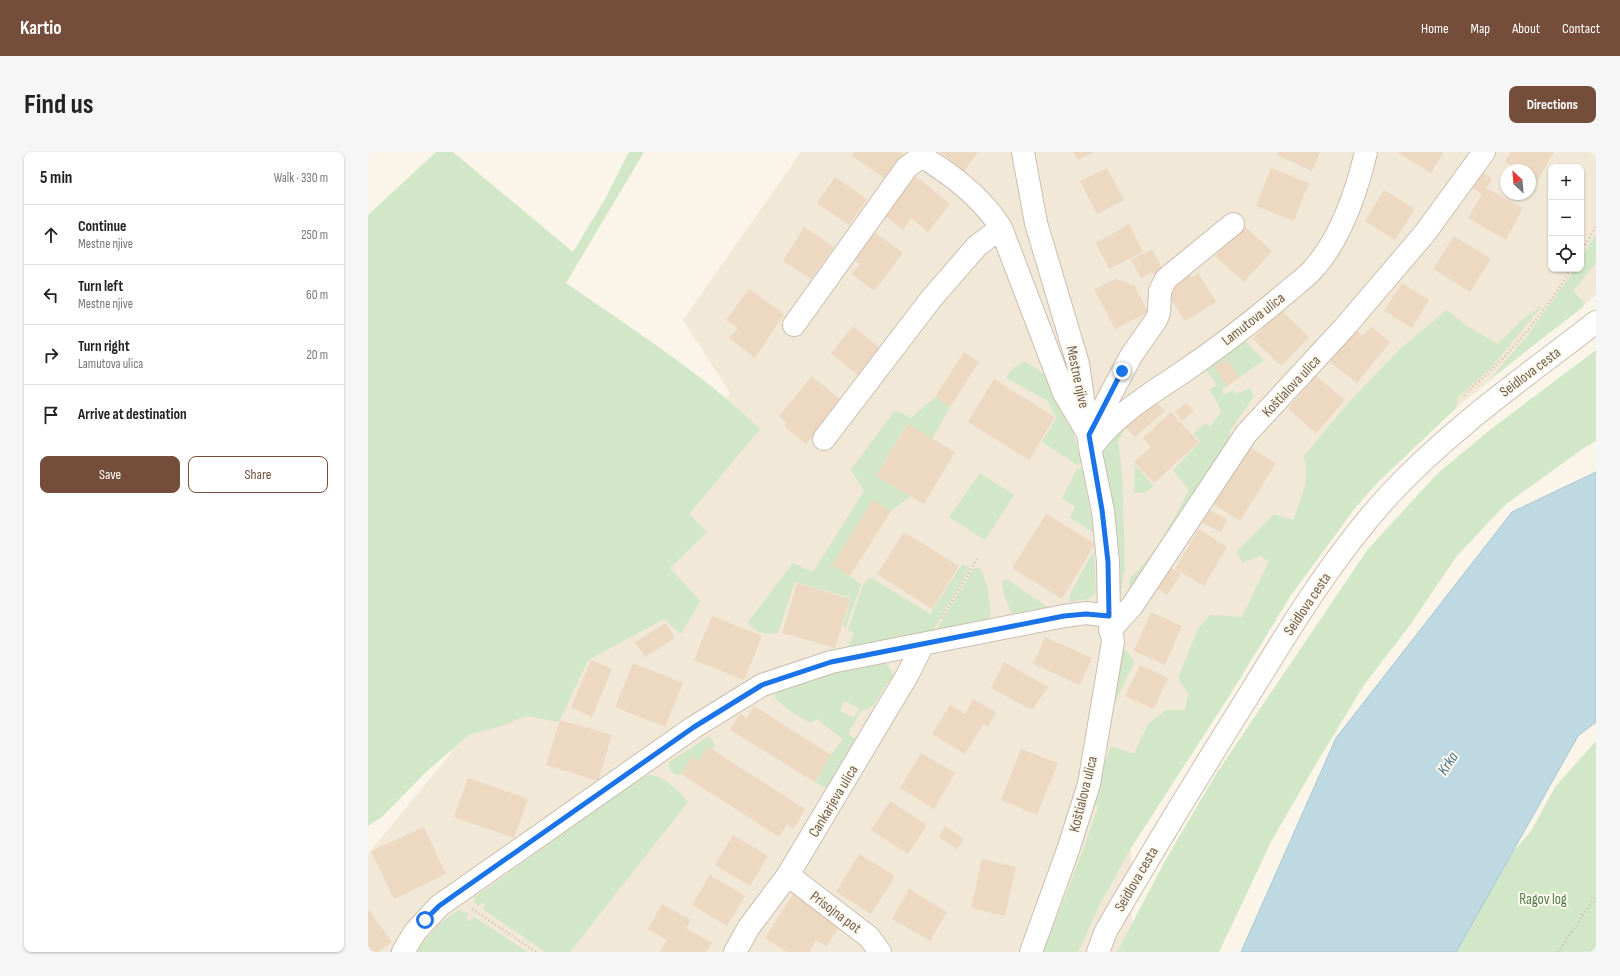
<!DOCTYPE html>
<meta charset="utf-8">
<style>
:root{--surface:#fff;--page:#f6f6f6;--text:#222;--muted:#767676;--line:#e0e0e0;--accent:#744d3b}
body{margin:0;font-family:"Sofia Sans Condensed",sans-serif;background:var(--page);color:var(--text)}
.controls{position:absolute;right:12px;top:12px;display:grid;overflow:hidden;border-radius:8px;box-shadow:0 1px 3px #0004}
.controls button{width:36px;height:36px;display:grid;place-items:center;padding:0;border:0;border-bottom:1px solid var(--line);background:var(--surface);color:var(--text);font:20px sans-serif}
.compass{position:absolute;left:1132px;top:12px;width:36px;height:36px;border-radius:50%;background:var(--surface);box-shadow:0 1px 3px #0004;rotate:334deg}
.stop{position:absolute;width:12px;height:12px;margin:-9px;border:3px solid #1a73e8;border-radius:50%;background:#fff}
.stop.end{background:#1a73e8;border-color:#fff;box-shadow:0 1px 4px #0008}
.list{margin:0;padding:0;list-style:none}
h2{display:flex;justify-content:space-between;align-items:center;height:52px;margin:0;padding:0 16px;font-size:17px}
h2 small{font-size:13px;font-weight:400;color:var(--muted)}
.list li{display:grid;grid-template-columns:26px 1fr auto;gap:12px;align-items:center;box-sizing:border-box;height:60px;padding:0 16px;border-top:1px solid var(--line)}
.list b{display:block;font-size:15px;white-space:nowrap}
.list p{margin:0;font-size:13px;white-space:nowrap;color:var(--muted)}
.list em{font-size:13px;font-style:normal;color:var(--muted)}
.actions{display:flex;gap:8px;padding:12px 16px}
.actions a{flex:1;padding:9px 0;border:1px solid var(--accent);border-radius:8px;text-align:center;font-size:14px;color:var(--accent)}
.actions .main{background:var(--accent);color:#fff}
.icon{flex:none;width:22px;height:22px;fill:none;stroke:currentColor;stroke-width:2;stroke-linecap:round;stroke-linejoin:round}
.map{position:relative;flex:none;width:1228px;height:800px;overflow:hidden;border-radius:8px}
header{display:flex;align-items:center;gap:24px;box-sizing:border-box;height:56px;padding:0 20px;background:var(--accent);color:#fff}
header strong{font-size:19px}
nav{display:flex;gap:22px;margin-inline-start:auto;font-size:14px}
.intro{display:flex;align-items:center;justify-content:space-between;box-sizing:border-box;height:96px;padding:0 24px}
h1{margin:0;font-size:28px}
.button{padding:10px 18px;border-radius:8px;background:var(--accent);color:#fff;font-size:14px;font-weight:700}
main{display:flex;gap:24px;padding:0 24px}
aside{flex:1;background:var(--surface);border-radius:8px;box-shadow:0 1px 3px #0004}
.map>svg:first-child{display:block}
.residential{fill:#f1e8d7;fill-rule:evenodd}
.green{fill:#d1e7c7;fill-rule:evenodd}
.water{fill:#bed9e2;stroke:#a5c7d3}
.building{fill:#edd8c2}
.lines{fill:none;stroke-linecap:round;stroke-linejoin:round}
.minor-casing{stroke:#cbbeaf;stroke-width:24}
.tertiary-casing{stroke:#cbbeaf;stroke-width:24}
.path{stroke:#d2bba5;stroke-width:2.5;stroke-dasharray:1 3;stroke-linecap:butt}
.minor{stroke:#fff;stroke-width:22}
.tertiary{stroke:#fff;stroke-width:22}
.route{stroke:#1a73e8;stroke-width:5}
.labels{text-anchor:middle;stroke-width:4;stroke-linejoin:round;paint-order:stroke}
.street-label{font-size:15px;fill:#725f4e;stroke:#fdf9ee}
.park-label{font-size:15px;fill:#547c4a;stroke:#fdf9ee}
.water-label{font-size:16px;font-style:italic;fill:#4d798a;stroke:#fdf9ee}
</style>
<header>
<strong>Kartio</strong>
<nav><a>Home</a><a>Map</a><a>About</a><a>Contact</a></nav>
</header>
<div class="intro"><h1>Find us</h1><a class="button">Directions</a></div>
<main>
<aside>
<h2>5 min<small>Walk · 330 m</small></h2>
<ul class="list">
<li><svg class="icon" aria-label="ahead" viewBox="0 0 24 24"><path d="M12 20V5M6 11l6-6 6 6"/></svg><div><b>Continue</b><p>Mestne njive</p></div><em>250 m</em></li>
<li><svg class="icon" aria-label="left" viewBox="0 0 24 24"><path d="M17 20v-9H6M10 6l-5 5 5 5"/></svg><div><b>Turn left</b><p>Mestne njive</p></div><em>60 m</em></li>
<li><svg class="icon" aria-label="right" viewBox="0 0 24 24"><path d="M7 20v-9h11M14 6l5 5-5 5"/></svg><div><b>Turn right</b><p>Lamutova ulica</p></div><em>20 m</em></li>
<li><svg class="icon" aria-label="arrive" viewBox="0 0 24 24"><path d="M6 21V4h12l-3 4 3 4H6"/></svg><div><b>Arrive at destination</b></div></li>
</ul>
<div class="actions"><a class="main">Save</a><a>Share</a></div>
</aside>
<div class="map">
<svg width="1228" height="800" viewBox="0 0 1228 800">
<rect width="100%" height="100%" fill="#faf5e8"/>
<path class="residential" d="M433,0H1228V143L1088,256L1010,330L987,356L923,443L865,538L763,696L764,800H0V702L134,539L362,241L315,168ZM1183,15H1213V117H1183ZM1138,18H1162V42H1138Z"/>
<path class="green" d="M68,0H85L205,100L237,47L261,0H276L198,131C264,177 334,221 392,277L321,362L339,380L302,416L332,449L313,482L296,467L220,508L191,570L159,564L133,574L101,583L58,620L14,665L0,674V63Z
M1228,82V111L1205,139L1217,151L1215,155L1122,227L1160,183L1207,117H1213V107Z
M1175,153L1121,218L1090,245L1088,256L1010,330L987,356L923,443L865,538L763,696L733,750L710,800H675L714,701L730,655L723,649L743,594L766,602L780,572L798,558H817L820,541L810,526L830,477L842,463L874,465L901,409L892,404L874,411L869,399L906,362L925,368C933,346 943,328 936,304L980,251L1033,196L1079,158L1097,173L1130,192L1153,169Z
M874,186L896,208L871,226L859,207L847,215L859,234L854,237L856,243L866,238L867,242L882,236L886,244L862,279L860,298L760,449L762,426C787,405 806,366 821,338L805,318L832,290L826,281L838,271L842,275L853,260L848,248L841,238L849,233L836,215Z
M1228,198V289L1216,296L1137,353L1088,405L1042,473L996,533L948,612L904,688L851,800H749L797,709L848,622L1000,397L1070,321L1122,278Z
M657,209L687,230L702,268L713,310L709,313L674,290L689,265L686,262L680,249L638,226L645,216Z
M567,245L582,255L564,287L539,272L508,324L543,344L523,359L465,413L493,432L478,475L475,474L483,446L427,430L410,481C395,483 389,481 380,470L425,411L445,420L496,339L483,318L527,258L543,266Z
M754,273L757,275L750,290L754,319L757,416L751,447L750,402L743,350L733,306L737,295Z
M767,313L786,334L776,341H766Z
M714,316L726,381L702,366L707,354L694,347L709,317Z
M612,321L646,343L617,388L581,365Z
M726,398L728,441L720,447L702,450V442Z
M594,412L602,416L564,480L502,493L480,495L486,481L480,478L495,433L502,425L562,462Z
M606,416H611C619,424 624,456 622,467L615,470L569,477Z
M636,428H640L681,456L655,461H643L636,442L634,431Z
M753,493L767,509L739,567Z
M510,509L520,513L526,524L525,529H520L505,554L497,558L494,557L480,582L492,590L462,639L447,630L463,603L475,587L449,567L443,571C430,564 416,557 406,544L410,539L498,510ZM476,549L491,556L486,566L472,559Z
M342,584L347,594L344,598L340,595L330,609L324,605L313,622L310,623C304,621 299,617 301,610Z
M1228,589V800H1080L1126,722L1163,679L1187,635Z
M281,623C296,623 310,639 320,650L202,800H177L115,757L118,753L114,751L110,754L106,750L107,745L273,626Z
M91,758L101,762L98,766L102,770L106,765L160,800H47L72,771Z"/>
<path class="water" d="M1228,320V570L1210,584L1088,800H873L968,586L1144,360Z"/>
<path class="building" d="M487,0H532L536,3L516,26L484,4Z
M572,0H610L596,19Z
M705,0H726L710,8Z
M910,0H952L944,19L909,3Z
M1029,0H1076L1063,21Z
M1143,0H1186L1169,29L1162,25V18H1151L1137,10Z
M739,16L756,48L729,62L712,29Z
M903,16L941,31L926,69L888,54Z
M1113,19L1124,27L1118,36L1155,56L1138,88L1100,66L1114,42L1102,34Z
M546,23L582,52L560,80L543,66L535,78L515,62Z
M467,25L499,47L481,73L449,51Z
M1016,38L1047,57L1027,88L997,69Z
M761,72L775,100L741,117L728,91Z
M875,73L904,99L876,130L847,104L854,97L850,94Z
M436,75L466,95L443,127L415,109Z
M504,78L535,101L506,139L484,122L492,112L483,106Z
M1086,84L1123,107L1102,140L1065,117Z
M784,97L796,120L787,125L784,120L773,126L763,108Z
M820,120L823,126L830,121L848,150L817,169L799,141L806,137L802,132Z
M748,127L766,133L780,160L747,177L726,137Z
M1034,131L1061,148L1044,176L1016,159Z
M381,137L416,162L387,206L361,186L370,176L358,168Z
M913,158L941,185L913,214L885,187Z
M485,174L513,197L491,224L463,201Z
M1003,175L1022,190L989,231L962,210L988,178L995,184Z
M596,200L611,210L582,255L567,245Z
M859,207L871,226L859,234L847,215Z
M444,224L473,248L438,292L417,275L418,270L411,264Z
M948,224L977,248L948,281L920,257Z
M626,227L687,265L661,308L600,270Z
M789,251L797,259L767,285L757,275L773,259L775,262Z
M818,251L826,259L814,269L807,260Z
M803,260L831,290L786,331L766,310L783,295L775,286Z
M540,272L587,300L556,352L508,324Z
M881,295L908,311L872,369L845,352Z
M505,348L523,359L482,424L464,413Z
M840,357L859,367L853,380L834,371Z
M678,362L727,392L694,447L644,416Z
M831,377L859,395L836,434L807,417Z
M536,380L591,414L564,457L509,422Z
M798,413L813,422L799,443L785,434Z
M429,431L482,447L467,496L414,481Z
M783,460L814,474L797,513L766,499Z
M344,464L394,484L376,528L326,508Z
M298,471L307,486L277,505L267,490Z
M677,485L724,506L712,533L665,512Z
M223,508L244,517L224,565L203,555Z
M636,510L680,535L664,558L623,536Z
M265,511L315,531L297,575L247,555Z
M772,513L800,526L786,557L757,544Z
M605,547L628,560L620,575L615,572L597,602L564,582L582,553L597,562Z
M386,554L463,603L447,630L362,578L372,562L379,566Z
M192,568L244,583L230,629L178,613Z
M340,595L437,657L425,677L419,672L411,685L313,622L324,605L330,609Z
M653,597L690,611L669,663L633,648Z
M553,601L587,621L566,657L532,636Z
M100,626L160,647L146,686L86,665Z
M522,649L559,673L540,702L503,678Z
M577,674L596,687L589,697L571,685Z
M56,675L78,722L26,747L3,699Z
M365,683L400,704L382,734L347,713Z
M491,702L527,724L503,762L468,740Z
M614,707L648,715L637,764L603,756Z
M342,723L377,744L359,774L324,753Z
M541,737L579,760L562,789L524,767Z
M425,742L473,771L459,794L448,788L441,800H419L397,786Z
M294,752L323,768L318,776L344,791L338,800H292L299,788L280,777Z
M0,757L24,790L10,800H0Z"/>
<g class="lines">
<g class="minor-casing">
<path id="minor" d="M426,173L539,15L552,6L558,7C587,25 615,47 633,76L696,241L721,283L763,204L788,168L791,161L792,139L798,127L865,72
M456,287L563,147L609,94L633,76
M726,292C750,261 782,242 815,220C850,196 885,169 918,141C927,133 939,125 947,115C973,85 989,38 998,0
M742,478L764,454L878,282L976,176L1057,81L1116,0
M420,723L501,785L512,800
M35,800L47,780L71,754L326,575L394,533L463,510L696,464L718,461L741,464L740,410L735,359L722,296L710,212L668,71L655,0
M367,800L381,775L420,723L540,522L555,492
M663,800L700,698L721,632L745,490L741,464"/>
</g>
<g class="tertiary-casing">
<path id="tertiary" d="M730,800L738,779C785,698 834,618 884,538C925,471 967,402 1021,343C1082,277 1157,225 1228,170"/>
</g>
<path class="path" d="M1213,100L1228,74
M1096,243C1138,207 1175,164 1203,117
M574,466L609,407
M104,757L168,800
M1190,800L1228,744"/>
<use href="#minor" class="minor"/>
<use href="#tertiary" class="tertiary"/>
</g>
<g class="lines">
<path class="route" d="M57,768L71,754L95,737L326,575L394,533L463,510L696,464L718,462L741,464L740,410L734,358L721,283L754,219"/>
</g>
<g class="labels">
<g class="street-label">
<text transform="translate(885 167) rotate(-38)" y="5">Lamutova ulica</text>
<text transform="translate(1162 220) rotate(-37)" y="5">Seidlova cesta</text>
<text transform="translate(710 225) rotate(78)" y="5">Mestne njive</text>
<text transform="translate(923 234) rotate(-47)" y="5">Koštialova ulica</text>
<text transform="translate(939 452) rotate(-56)" y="5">Seidlova cesta</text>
<text transform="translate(715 642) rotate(-76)" y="5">Koštialova ulica</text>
<text transform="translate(465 649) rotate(-59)" y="5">Cankarjeva ulica</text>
<text transform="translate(768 727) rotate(-60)" y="5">Seidlova cesta</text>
<text transform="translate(468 760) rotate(37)" y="5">Prisojna pot</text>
</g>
<g class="park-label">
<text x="1175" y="752">Ragov log</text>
</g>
<g class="water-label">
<text transform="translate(1079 611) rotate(-57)" y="6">Krka</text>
</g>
</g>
</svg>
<div class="controls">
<button>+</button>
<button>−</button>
<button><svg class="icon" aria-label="locate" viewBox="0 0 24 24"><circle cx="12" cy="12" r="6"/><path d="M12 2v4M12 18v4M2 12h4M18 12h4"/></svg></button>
</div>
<svg class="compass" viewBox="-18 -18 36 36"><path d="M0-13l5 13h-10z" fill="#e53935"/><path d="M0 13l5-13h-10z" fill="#767676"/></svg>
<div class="stop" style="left:57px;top:768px"></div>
<div class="stop end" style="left:754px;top:219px"></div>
</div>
</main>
